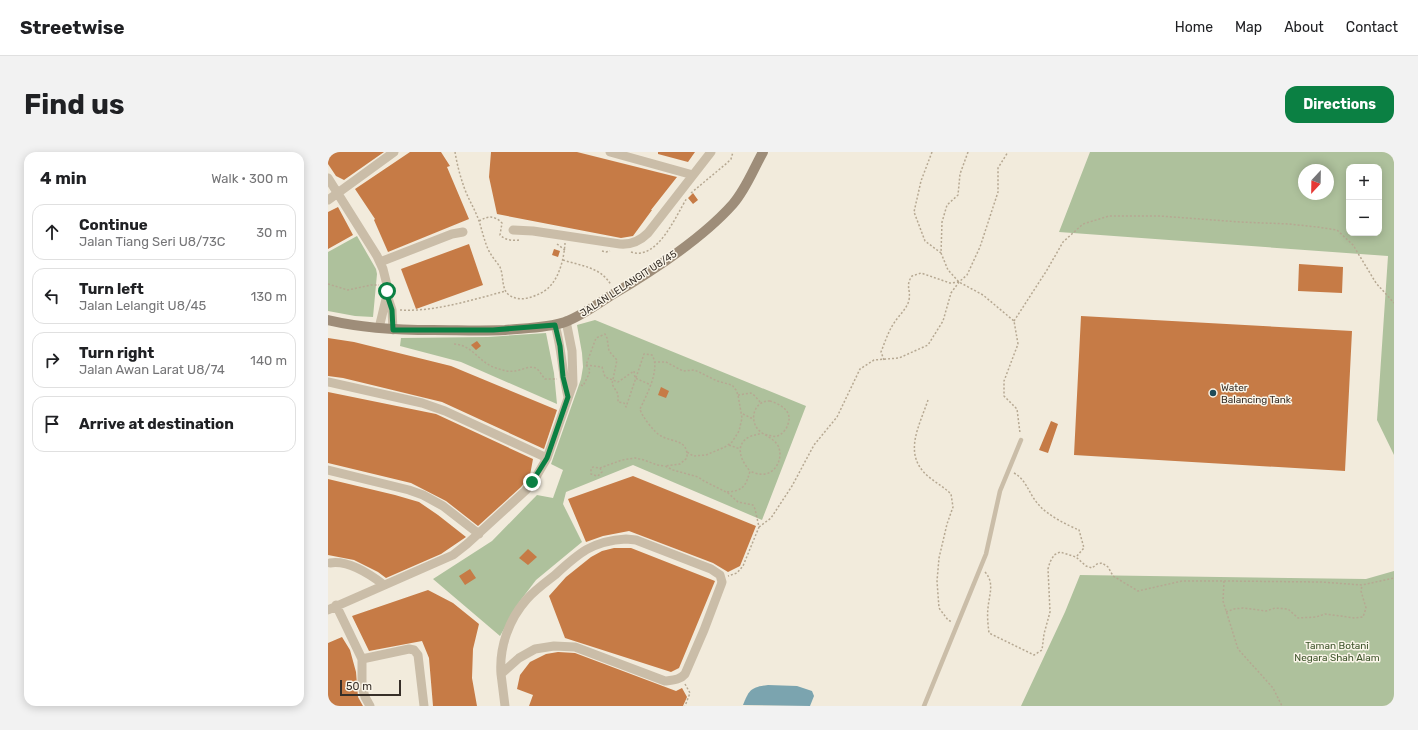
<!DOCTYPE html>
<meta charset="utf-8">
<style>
:root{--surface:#fff;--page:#f2f2f2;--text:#202124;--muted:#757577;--line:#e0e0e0;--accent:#0b8043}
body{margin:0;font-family:Rubik,sans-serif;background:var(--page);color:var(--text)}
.controls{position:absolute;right:12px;top:12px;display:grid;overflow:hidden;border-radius:8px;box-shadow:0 2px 10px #0003}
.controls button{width:36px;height:36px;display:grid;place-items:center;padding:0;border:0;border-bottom:1px solid var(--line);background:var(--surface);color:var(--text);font:20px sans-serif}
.compass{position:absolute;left:970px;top:12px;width:36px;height:36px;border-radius:50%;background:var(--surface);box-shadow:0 2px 10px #0003;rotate:202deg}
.scale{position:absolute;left:12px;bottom:10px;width:61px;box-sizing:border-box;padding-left:4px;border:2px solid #372f28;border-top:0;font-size:11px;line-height:14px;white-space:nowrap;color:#372f28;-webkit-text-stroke:3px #faf5e9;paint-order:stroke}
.stop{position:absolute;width:12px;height:12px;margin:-9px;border:3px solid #0b8043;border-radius:50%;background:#fff}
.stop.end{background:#0b8043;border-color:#fff;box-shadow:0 1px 4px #0008}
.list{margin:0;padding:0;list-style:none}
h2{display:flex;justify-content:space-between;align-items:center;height:52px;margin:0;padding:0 16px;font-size:17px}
h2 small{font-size:13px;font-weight:400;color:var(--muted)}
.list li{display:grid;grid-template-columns:26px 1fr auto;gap:12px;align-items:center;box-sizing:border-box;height:56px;margin:0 8px 8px;padding:0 8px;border:1px solid var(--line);border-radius:12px}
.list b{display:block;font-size:15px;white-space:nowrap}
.list p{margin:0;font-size:13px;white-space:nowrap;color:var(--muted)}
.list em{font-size:13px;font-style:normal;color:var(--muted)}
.icon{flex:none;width:22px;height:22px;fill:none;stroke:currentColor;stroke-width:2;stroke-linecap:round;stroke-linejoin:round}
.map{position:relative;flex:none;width:1066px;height:554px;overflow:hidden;border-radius:12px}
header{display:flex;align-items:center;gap:24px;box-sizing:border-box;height:56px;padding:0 20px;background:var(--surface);border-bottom:1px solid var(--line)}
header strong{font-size:19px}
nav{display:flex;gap:22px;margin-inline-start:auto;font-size:14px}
.intro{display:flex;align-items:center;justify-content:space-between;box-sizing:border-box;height:96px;padding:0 24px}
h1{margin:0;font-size:28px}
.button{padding:10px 18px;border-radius:12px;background:var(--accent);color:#fff;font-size:14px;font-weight:700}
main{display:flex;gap:24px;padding:0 24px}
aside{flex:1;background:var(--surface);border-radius:12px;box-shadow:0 2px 10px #0003}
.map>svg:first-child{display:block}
.green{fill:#aec19c;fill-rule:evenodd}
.water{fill:#7ba4af}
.building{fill:#c67b46}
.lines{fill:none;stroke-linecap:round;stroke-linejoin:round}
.path{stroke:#b6a892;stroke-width:1.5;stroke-dasharray:2 2;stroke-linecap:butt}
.lane{stroke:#cabda8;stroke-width:4.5}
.street{stroke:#cabda8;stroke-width:9}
.secondary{stroke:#9e8d79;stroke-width:10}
.route{stroke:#0b8043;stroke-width:5}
.poi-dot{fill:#1e4b58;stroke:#faf5e9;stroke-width:1.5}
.labels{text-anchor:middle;stroke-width:3;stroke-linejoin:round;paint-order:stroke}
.street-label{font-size:10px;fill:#372f28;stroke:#faf5e9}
.poi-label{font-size:10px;fill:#372f28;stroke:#faf5e9;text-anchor:start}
.park-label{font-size:10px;fill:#3f552c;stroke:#faf5e9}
</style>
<header>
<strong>Streetwise</strong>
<nav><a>Home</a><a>Map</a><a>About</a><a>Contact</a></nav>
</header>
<div class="intro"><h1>Find us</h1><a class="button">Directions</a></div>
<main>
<aside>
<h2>4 min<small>Walk · 300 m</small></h2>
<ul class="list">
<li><svg class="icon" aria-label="ahead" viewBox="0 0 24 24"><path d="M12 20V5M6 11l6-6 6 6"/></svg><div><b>Continue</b><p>Jalan Tiang Seri U8/73C</p></div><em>30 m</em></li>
<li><svg class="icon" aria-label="left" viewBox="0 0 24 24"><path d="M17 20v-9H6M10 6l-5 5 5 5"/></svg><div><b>Turn left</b><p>Jalan Lelangit U8/45</p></div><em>130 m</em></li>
<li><svg class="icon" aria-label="right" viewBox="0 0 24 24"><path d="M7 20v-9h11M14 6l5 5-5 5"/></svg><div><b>Turn right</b><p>Jalan Awan Larat U8/74</p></div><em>140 m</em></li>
<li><svg class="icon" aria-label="arrive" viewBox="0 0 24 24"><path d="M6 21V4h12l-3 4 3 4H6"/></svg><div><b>Arrive at destination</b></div></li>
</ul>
</aside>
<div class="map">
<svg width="1066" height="554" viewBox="0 0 1066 554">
<rect width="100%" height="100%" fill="#f2ebdc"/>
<path class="green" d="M762,0H1066V303L1049,268L1060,104L731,80ZM1021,15H1051V81H1021ZM976,18H1000V42H976Z
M29,84L48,117L49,122L45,165L27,164L0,159V100Z
M267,168L478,254L434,368L305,313L238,340L235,352L254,390L208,428L192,449L172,484L105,427L164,389L209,343L225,346L235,318L223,312L253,227L255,215L254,201L249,173Z
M218,181L226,221L229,252L133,210L72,194L73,186L160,185Z
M1066,419V554H693L737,460L752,423L1038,427Z"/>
<path class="water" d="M440,533L469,534L484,539L486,544L482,554L415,553C421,538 423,535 440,533Z"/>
<path class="building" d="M0,0H56L16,28L8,24L0,12Z
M82,0H113L122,14L119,15L141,67L60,100L46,68L47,67L27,37Z
M163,0H249L349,25L323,58H324L305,84L293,86L169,62L161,25Z
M330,0H367L360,10L330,2Z
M365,41L370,48L365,52L360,46Z
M10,55L25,83L0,97V60Z
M141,92L155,133L88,157L73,117Z
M226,97L232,99L230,105L224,103Z
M971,112L1015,115L1014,141L970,139Z
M753,164L1024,179L1017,319L746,303Z
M0,186L26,190L123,214L229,258L216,297L114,250L15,226L0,224Z
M149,189L153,194L148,198L143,193Z
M333,235L341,239L338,246L330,243Z
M0,240L108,262L205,307L202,323L193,335L150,374L118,349L83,331L0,311Z
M723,269L730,272L720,301L711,298Z
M305,324L428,374L412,414L400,420L385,411L301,379L275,384L258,390L240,347Z
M0,327L67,343L91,350L110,363L138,385L113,402L58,426L50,420L26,408L0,403Z
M286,396H303L387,429L351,516L343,520L237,486L221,444L238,425L263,405L274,399Z
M200,397L209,405L200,413L191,406Z
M142,417L148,426L137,433L131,424Z
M100,438L125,451L151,472L145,497L144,526L149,554H105L101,506L94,489L41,499L24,464Z
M14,485L22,498L28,520L30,545L35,554H0V491Z
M230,500L247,501L348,539L354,536L359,545L355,554H201L205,543L189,537L192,523L202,510L218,502Z"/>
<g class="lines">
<path class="path" d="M127,0C129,12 132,24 136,35C140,47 147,57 151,69C154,78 156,88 160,97C163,104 168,109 172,115C176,124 173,137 181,143C191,150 203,146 213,141C230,133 236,108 237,91
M604,0L593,29L586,60L597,89L613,101
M640,0L632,22L630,43L619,53L614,70L613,101L620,118L631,130L655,143L686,169L690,192L676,229V244L689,257L692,281
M363,41L399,11L403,7L405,0
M151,69C160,64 166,63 174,71L172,83C177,88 184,89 191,88
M229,92L237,98
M274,99L278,100L282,99
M303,100C330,109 348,63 359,46
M235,108C253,114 273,115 283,133
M0,132L20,138L43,133H51
M72,158C107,160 143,148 178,139
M686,169L719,118L735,90L755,72L781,64H832L912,70L961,72L989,75L1009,78L1025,93L1048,131L1066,151
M126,192C145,193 151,211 168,216C174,218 180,220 186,219C193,219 203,212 209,217C212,219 214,224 217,227H229
M556,208L553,200C557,190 560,180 566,171C571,163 579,157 581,148C583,137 577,134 584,124L593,121L622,131L631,130
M326,210H338L355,219L366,218L371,220L389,229L404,233L408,238L410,243L414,266L411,279L404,290L397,295L378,303L365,304L359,300
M258,213L274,215L277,225L290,230L306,219L307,226L323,233
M253,233L255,234L261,222L262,218L258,213L268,186L277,182L279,186L281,199L289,208L284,232L290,242V250L296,251L298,255L315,205L316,202L324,203C333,217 318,244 312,257C314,265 327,281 333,284C346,291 360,287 359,306L352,312L337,314L345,318L370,325L376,329L400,341L410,350L425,353L427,357L431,375L415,414L409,421L400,424
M410,243L423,241L427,244L433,251
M600,248C591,275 574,303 601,325C608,331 616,335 623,342L625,355L619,372L611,406L609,429L611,456L620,468L624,470
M442,249C452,252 465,259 460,272C459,276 456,280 453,282C449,285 445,285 441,283C438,283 435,282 433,280C420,271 425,248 442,249Z
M415,262L423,266H425
M401,293L412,297
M272,316L274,320L271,323L269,324L263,322V317L265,315L272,316L294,308L307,306L316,308L329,313L337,314
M686,321C699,328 701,343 711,353C719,363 739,373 751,378L756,396L749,404
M399,340C416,339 418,333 422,319C413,309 406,293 421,285C425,283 429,283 434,281C439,284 445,287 449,292C456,302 450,320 437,322C432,323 426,321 422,319
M431,375L443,366L464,334L486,293L509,265L532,217L546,208L571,206L600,193L615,169L623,141L631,130L639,123L652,95L670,40V16L680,0
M657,420C667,431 661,443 660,456C659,464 660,473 661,481L706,503L714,498L716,482L722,460L720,417L722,410L726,403L732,400L748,405L758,414L764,416L769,412L774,411L780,415L785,424L810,439L854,429H896L993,430L1034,433L1066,426
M896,429L895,449L910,497L945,536L954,554
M898,460L906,457L915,456L938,459L947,456L960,457L970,466L988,465L997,462L1027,466L1035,465L1038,456L1033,439L1034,433
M357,532L362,541L357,554"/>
<path class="lane" d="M596,554L658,402L672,339L693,288"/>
<path class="street" d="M282,0L365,23
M0,26L49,104L55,117L59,133V143L51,176
M0,48L66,0
M185,78L205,79L292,92C304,93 312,89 320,81L383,0
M52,110L124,82L135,80
M59,143L64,158L65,178
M227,173C234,196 234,221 240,245
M0,230L94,251L117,259L219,306
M0,318L81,338L95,343L115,354L151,382
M298,387L308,388L383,417L392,423L394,430L393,433L376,478L357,522C352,528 345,528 337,529L247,495L226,494L207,497L191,506L173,522C171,495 181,467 199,447C207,438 218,430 227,423C251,401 264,389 298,387Z
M2,411C20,408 43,423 56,433
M8,453L34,507V534L37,545L42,554
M0,458L125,403L139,392L197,339L205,330L219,306L245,232L244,199L238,169
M34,507L81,497L86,498L90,503L96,554
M173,522L177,554"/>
<path class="secondary" d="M0,168C34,176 70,178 105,178C129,178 153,179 177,178C197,176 219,176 237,170C253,164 268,153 282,144C323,120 373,88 405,52C418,37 425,18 435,0"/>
</g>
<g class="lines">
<path class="route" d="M59,139V143L64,158L65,178H165L227,173L232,194L235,225L240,245L219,306L204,330"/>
</g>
<circle class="poi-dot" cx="885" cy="241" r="4"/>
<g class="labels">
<g class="street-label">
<text transform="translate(300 131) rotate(-33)" y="4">JALAN LELANGIT U8/45</text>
</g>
<g class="poi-label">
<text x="893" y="239">Water<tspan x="893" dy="12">Balancing Tank</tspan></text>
</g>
<g class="park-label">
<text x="1009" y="497">Taman Botani<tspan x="1009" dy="12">Negara Shah Alam</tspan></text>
</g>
</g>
</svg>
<div class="controls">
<button>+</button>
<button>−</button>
</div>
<svg class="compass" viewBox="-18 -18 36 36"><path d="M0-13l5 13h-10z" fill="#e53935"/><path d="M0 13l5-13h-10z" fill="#757577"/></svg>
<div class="scale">50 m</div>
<div class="stop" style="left:59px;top:139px"></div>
<div class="stop end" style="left:204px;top:330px"></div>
</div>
</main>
